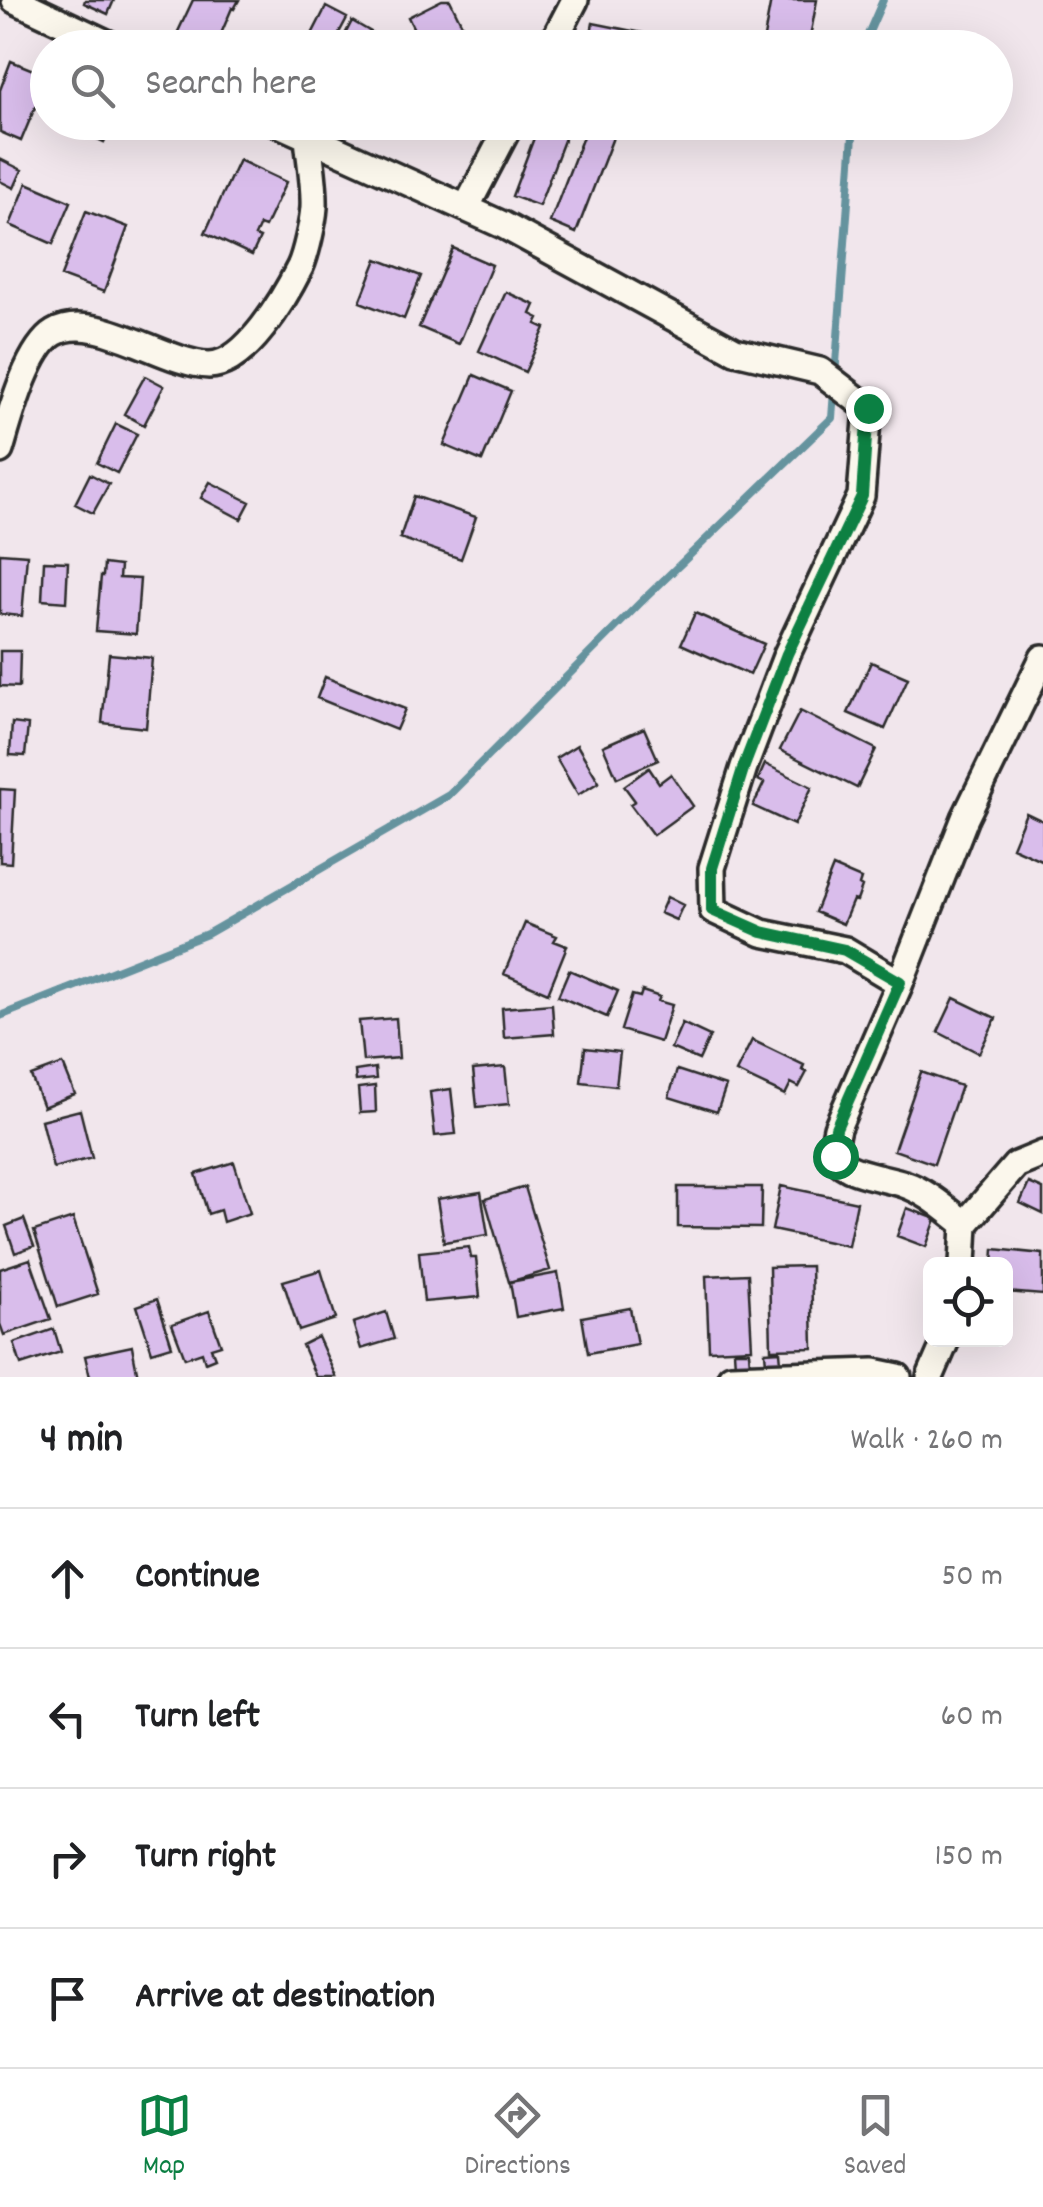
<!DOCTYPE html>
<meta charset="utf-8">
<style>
:root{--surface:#fff;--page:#f6f6f6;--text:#202124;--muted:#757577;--line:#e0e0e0;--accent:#0b8043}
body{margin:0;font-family:Dekko,sans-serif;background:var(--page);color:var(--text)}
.controls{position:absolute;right:30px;bottom:30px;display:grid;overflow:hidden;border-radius:15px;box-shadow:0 10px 40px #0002}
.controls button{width:90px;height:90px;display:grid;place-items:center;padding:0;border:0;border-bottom:2px solid var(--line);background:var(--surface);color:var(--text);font:50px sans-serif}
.stop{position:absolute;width:30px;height:30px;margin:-22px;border:8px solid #0b8043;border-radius:50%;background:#fff}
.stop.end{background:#0b8043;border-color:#fff;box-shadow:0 2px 10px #0008}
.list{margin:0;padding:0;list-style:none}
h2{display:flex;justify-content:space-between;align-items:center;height:130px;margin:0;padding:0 40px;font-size:42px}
h2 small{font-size:32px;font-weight:400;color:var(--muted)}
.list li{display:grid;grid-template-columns:65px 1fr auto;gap:30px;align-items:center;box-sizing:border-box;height:140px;padding:0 40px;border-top:2px solid var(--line)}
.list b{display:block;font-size:38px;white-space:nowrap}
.list em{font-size:32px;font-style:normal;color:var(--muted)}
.icon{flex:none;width:55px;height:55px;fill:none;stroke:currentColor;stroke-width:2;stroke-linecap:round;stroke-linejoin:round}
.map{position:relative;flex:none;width:1043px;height:1377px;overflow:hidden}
.search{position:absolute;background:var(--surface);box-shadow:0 10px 40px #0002;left:30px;right:30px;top:30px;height:110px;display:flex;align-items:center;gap:25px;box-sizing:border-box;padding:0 35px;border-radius:55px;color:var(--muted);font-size:38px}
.sheet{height:690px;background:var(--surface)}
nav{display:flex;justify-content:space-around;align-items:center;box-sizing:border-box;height:140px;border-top:2px solid var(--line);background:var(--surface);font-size:28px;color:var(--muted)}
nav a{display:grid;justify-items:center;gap:5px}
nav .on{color:var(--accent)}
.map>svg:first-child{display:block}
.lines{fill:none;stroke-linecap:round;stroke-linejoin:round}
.stream{stroke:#65939e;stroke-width:8}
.building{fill:#d9bdeb;stroke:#2b2b2b;stroke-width:2.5}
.street-casing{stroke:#2b2b2b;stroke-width:32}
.street{stroke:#fbf7ec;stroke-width:25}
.route{stroke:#0b8043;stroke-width:12}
</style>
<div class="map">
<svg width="1043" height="1377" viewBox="0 0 1043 1377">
<rect width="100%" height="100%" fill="#f1e6ec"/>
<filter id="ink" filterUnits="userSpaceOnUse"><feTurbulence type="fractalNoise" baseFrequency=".01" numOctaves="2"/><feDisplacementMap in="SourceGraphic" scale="20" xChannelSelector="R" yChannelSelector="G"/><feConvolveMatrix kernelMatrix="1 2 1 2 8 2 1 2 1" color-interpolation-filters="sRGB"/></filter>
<g filter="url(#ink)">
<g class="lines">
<path class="stream" d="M862,48L883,0
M835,377L854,122
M0,1016L207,934L449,795L640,603L832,418L834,391"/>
</g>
<path class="building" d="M85,0H114L108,14L84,3Z
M193,0H239L234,9L232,8L215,48H194L175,38Z
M442,0H450L472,45L466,48H423L408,17Z
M771,0H817L808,48H762Z
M326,7L347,18L331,48H305Z
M352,21L371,32L363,48H338Z
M593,23L717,48H588Z
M11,61L48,76L21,141L0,132V90Z
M60,122H113L104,142L78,130L75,136L57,128Z
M540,122H571L539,206L512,196Z
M579,122H619L576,233L550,222L587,126Z
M0,159L22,170L14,188L0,181Z
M239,160L286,182L265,227L260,225L255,236L260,238L252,255L205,233Z
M27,183L71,202L53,244L10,225Z
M86,211L128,227L104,292L61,276Z
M453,248L492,265L459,344L419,327Z
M377,259L421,276L404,319L360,302Z
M506,292L535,305L531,314L539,318L536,324L545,328L525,372L479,351Z
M474,375L511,391L482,461L444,445Z
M145,376L164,386L144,425L124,414Z
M116,424L137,434L117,473L97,463Z
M90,474L109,484L93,513L75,504Z
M210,482L250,502L241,519L201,498Z
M414,496L476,517L461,559L400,538Z
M0,553L27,555L22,616L0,614Z
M44,561L68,562L66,602L42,600Z
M104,564L120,566L119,578L140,579L136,634L96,631L101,576H103Z
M695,613L764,644L750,675L681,644Z
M0,651H20L19,687L0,686Z
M109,654L152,658L146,728L102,723Z
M871,662L908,678L885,729L848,713Z
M325,677L405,709L396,730L317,698Z
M800,711L876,749L857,788L780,750Z
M12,723L28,725L25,756L10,755Z
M644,728L658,760L617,778L603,746Z
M577,745L599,782L578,795L556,758Z
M765,764L812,787L794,825L753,806L764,783L758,780Z
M649,768L659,783L671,774L693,806L653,835L630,804L635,801L624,786Z
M0,789L15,790L11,863L0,862Z
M1026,813L1043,821V861L1012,847Z
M833,867L861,879L859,885L862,887L857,901L853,900L843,924L815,912Z
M667,897L683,905L676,920L660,913Z
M525,923L557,936L554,941L567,946L548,993L504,974Z
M569,970L618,991L607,1017L558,996Z
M642,991L660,997L658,1001L672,1005L660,1042L621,1030L632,995L640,997Z
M954,998L996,1018L979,1053L938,1032Z
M552,1004L554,1034L504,1038L502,1008Z
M396,1018L399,1058L363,1061L359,1021Z
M682,1023L710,1036L699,1060L671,1048Z
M752,1040L804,1065L802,1070L807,1072L799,1087L791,1083L785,1095L736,1072Z
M585,1048L620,1052L616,1086L581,1082Z
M63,1064L75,1094L43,1107L31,1076Z
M505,1067L509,1104L477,1107L473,1070Z
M375,1068L376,1079L356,1081L355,1071Z
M677,1070L726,1086L717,1112L669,1097Z
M921,1072L961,1086L934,1164L894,1150Z
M375,1086L376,1112L360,1113L358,1088Z
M451,1089L456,1134L435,1136L430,1092Z
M80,1110L92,1158L53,1168L41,1120Z
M234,1162L250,1213L223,1222L220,1210L208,1214L196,1174Z
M1029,1183L1043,1189V1214L1020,1203Z
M781,1186L857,1202L848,1246L772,1230Z
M525,1187L550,1270L509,1282L485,1199Z
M678,1187H762L761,1228L678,1227Z
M481,1192L488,1235L444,1242L437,1199Z
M907,1208L936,1219L926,1247L897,1236Z
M73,1218L98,1294L58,1307L34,1231Z
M24,1219L34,1246L15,1253L6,1226Z
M469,1247L471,1258H476L480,1297L424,1302L419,1252Z
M994,1249L1043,1254V1295L1006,1292V1264H993Z
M30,1259L51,1319L4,1335L0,1324V1269Z
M811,1266L813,1348L771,1349L769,1267Z
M321,1270L336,1319L299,1331L283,1281Z
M558,1273L564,1308L516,1317L510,1282Z
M748,1274L752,1348L709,1350L706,1276Z
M157,1299L172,1346L152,1352L137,1306Z
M630,1308L637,1344L588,1353L582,1317Z
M209,1311L221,1345L211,1348L215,1358L205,1362L202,1352L185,1358L172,1324Z
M386,1312L394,1339L361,1349L353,1323Z
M54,1329L61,1352L21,1365L14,1343Z
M318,1337L336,1377H316L302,1345Z
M132,1346L138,1377H90L85,1356Z
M734,1351H749L750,1365L735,1366Z
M780,1351L781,1362L766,1363L765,1352Z"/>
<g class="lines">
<g class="street-casing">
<path id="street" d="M15,0L117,48
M550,48L575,0
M275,122L503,225L735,351L820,371L868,408L861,496L787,654L744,767L712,868L713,910L762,933L845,950L900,983
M466,208L511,122
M0,450C9,420 27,349 54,333C94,309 165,364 209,365C246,365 285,297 300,267C306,254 313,222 314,207C315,185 310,160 308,138
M965,1224L1016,1165L1043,1154
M963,1264L965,1224C947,1210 926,1191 904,1184C888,1178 847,1174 837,1159C831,1150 835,1138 837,1128L900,983L965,818L1043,658
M731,1377L874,1372L898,1377
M930,1377L946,1340"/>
</g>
<use href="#street" class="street"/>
</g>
</g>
<g class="lines" filter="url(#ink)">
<path class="route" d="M835,1156L834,1146L836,1128L900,982L845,950L762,932L712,910V868L744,766L787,654L862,496L868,408"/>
</g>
</svg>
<div class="controls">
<button><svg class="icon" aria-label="locate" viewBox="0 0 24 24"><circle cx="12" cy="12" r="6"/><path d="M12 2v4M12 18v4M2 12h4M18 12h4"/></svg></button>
</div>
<div class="stop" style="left:835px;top:1156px"></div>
<div class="stop end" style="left:868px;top:408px"></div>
<div class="search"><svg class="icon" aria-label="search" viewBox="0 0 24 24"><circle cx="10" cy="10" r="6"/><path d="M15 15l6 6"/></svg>Search here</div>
</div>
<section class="sheet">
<h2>4 min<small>Walk · 260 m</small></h2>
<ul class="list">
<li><svg class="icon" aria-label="ahead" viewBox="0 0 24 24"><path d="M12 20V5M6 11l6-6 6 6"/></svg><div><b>Continue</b></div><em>50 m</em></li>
<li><svg class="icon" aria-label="left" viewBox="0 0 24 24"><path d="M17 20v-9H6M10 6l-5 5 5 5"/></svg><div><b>Turn left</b></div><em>60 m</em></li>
<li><svg class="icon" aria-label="right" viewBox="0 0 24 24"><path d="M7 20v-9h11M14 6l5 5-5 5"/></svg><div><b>Turn right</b></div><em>150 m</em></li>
<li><svg class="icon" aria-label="arrive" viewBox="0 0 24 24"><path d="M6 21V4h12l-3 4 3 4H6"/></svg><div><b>Arrive at destination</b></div></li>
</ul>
</section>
<nav>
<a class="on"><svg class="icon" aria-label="map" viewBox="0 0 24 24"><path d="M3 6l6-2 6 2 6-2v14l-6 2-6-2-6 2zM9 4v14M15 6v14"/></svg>Map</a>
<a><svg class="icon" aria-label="directions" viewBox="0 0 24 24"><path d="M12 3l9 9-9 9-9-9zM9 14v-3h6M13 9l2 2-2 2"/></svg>Directions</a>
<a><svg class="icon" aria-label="saved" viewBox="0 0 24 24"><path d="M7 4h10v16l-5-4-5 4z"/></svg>Saved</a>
</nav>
